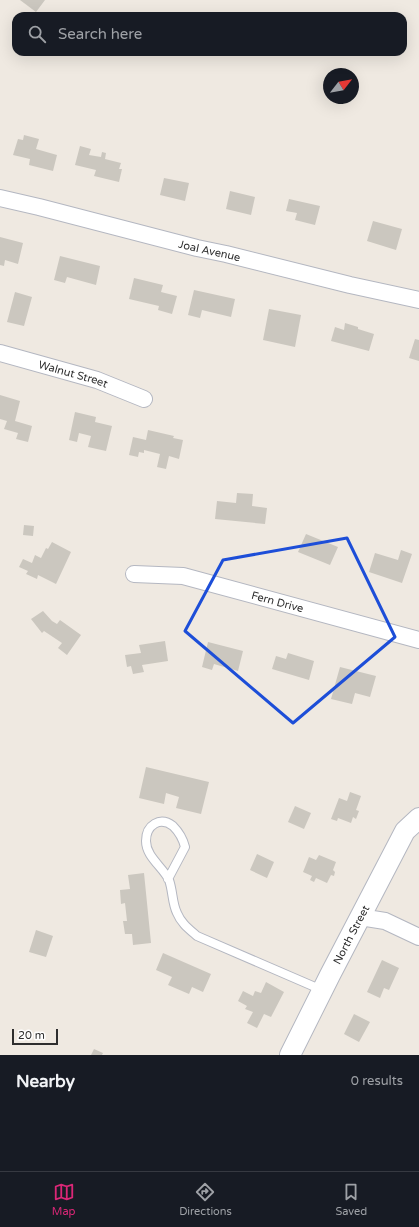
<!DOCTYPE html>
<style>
:root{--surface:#171b24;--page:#20242c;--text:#f1f3f6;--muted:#9ea1a6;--line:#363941;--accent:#db2777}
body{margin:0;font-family:"Varela Round",sans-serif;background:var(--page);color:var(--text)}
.compass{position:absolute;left:323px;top:68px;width:36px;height:36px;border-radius:50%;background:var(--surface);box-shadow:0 4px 16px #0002;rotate:59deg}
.scale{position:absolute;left:12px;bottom:10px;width:46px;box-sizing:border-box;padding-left:4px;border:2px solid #2e2e2e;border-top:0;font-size:11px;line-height:14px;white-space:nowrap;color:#2e2e2e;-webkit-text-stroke:3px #fff;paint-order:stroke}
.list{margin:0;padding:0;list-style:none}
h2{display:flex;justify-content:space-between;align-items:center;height:52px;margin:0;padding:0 16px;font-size:17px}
h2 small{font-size:13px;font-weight:400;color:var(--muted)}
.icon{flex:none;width:22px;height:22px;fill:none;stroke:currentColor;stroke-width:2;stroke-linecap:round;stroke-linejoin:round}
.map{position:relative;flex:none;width:419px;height:1055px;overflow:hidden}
.search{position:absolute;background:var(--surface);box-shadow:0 4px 16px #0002;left:12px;right:12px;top:12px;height:44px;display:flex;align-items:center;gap:10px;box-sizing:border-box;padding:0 14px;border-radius:12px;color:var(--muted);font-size:15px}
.sheet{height:116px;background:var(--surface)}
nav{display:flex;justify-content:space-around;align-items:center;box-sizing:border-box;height:56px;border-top:1px solid var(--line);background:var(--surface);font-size:11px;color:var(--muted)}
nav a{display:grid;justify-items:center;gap:2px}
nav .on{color:var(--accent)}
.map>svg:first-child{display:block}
.building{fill:#cbc7bf}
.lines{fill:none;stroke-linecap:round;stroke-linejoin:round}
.service-casing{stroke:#b4b7c1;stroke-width:10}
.minor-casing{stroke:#b4b7c1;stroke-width:18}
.tertiary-casing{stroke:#b4b7c1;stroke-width:22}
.service{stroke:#fff;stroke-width:8}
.minor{stroke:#fff;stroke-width:16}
.tertiary{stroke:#fff;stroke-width:20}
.marked{fill:none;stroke:#1d4ed8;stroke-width:3;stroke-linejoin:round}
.labels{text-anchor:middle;stroke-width:4;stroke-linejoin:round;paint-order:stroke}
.street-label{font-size:11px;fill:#2e2e2e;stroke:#fff}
</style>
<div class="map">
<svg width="419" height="1055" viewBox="0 0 419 1055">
<rect width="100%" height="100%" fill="#efe9e1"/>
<path class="building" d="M20,0H45L36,12Z
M24,135L39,139L36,149L57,155L53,171L29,165L30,159L13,155L18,139L23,140Z
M80,146L91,149L89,155L101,157L102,152L106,153L105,159L121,163L119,169H122L119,182L94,176L96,170L75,165Z
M164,178L189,183L185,201L160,195Z
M230,191L255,197L251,215L226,209Z
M289,199L320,206L315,225L295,220L297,213L286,211Z
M373,221L402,229L396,250L367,241Z
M0,237L23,243L18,264L5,260L4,266L0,265Z
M60,256L100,266L96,285L67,277L65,283L54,280Z
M134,278L163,285L161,292L177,296L172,314L158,310L159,306L129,299Z
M194,290L235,299L231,317L202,310L200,318L188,315Z
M15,292L32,297L24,326L7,322Z
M269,309L301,315L295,347L263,340Z
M345,323L358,327V329L374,334L369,351L331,341L335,327L344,330Z
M415,339L419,340V361L409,358Z
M0,395L20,401L15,421L32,426L28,442L16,439L18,433L4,429L7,421L0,419Z
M75,412L96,417L95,422L112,426L106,451L88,447L91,436L79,433L77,442L69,440Z
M148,430L174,436L173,438L183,440L179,459L169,456L166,469L157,467L160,454L144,450V453L139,452L138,457L129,455L133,437L146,440Z
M237,493L253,494L252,506L267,508L265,524L215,519L217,501L236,503Z
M24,525L34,526L33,536L23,535Z
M306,534L338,547L330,565L298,552Z
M52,542L71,552L56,584L38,575L37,579L26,574L28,571L19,567L23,559L32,563L35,555L41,558L46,548L48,549Z
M401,550L412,554L402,583L369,572L375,553L398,560Z
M43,611L52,621L57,624L60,620L81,635L67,655L58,648L62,643L44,631L42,633L31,619Z
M165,641L168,661L142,665L144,672L133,674L131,666L127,667L125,655L141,653L139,645Z
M208,642L243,651L238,671L214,664L212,670L202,667Z
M288,653L314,661L309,680L272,669L276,656L286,659Z
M340,667L376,676L370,697L355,693L352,704L331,699Z
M146,767L209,782L201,814L176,808L179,797L166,793L164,804L139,798Z
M350,792L361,796L356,810L359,811L356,819L353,817L351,823L338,818L337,821L331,819L339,798L347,801Z
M295,806L311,813L304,829L288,822Z
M257,854L274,862L267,878L250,870Z
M319,855L336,862L333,870L335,872L334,876L331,875L327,883L316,878L314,882L310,880L312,876L303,872L309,857L316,860Z
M144,873L151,943L133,945L132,934H125L123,921H127L125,903L121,904L120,890L130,889L128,875Z
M36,930L53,936L46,957L29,952Z
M163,953L211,974L203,992L192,987L189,994L168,985L172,977L156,970Z
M382,960L399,968L389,990L384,988L380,998L367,992Z
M266,982L284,992L271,1017L264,1014L257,1028L247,1023L253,1012L245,1009L247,1006L238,1001L243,991L253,996L255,991L261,993Z
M354,1014L370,1022L359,1042L344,1034Z
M94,1049L103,1053L102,1055H91Z"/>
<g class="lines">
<g class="service-casing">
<path id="service" d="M168,879L185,847C183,839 179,832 173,826C160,816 146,825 146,841C146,857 163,867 169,880C173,891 172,903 177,913C181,923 189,929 197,936L322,990"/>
</g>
<g class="minor-casing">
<g id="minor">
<path id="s1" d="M0,198L39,207L197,248L226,254L350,285L419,300"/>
<path id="s2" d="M0,353L97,380L144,399"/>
<path id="s3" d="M134,574L183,576L419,640"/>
<path d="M360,917L385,921L419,937"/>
</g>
</g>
<g class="tertiary-casing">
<g id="tertiary">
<path id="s4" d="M290,1055L330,975L405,831L419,818"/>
</g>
</g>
<use href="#service" class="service"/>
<use href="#minor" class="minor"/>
<use href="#tertiary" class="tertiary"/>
</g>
<path class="marked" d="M347,538L395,637L293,723L185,631L223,560Z"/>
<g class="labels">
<g class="street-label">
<text dy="4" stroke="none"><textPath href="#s1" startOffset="216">Joal Avenue</textPath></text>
<text dy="4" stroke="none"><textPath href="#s2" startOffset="76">Walnut Street</textPath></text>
<text dy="4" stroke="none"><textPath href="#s3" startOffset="147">Fern Drive</textPath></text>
<text dy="4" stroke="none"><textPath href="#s4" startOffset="135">North Street</textPath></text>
</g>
</g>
</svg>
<svg class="compass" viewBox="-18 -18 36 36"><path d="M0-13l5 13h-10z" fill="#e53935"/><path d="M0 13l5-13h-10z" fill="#9ea1a6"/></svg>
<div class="scale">20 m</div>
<div class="search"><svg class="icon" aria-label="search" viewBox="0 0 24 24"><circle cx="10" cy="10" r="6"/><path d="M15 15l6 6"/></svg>Search here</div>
</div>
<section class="sheet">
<h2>Nearby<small>0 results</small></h2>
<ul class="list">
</ul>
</section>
<nav>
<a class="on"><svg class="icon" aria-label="map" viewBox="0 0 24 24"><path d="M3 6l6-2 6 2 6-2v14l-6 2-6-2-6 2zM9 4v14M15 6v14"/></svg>Map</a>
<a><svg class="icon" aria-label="directions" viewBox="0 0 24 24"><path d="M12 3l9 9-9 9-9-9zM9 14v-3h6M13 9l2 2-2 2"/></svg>Directions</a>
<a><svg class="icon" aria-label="saved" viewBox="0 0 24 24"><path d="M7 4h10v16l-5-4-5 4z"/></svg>Saved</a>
</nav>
